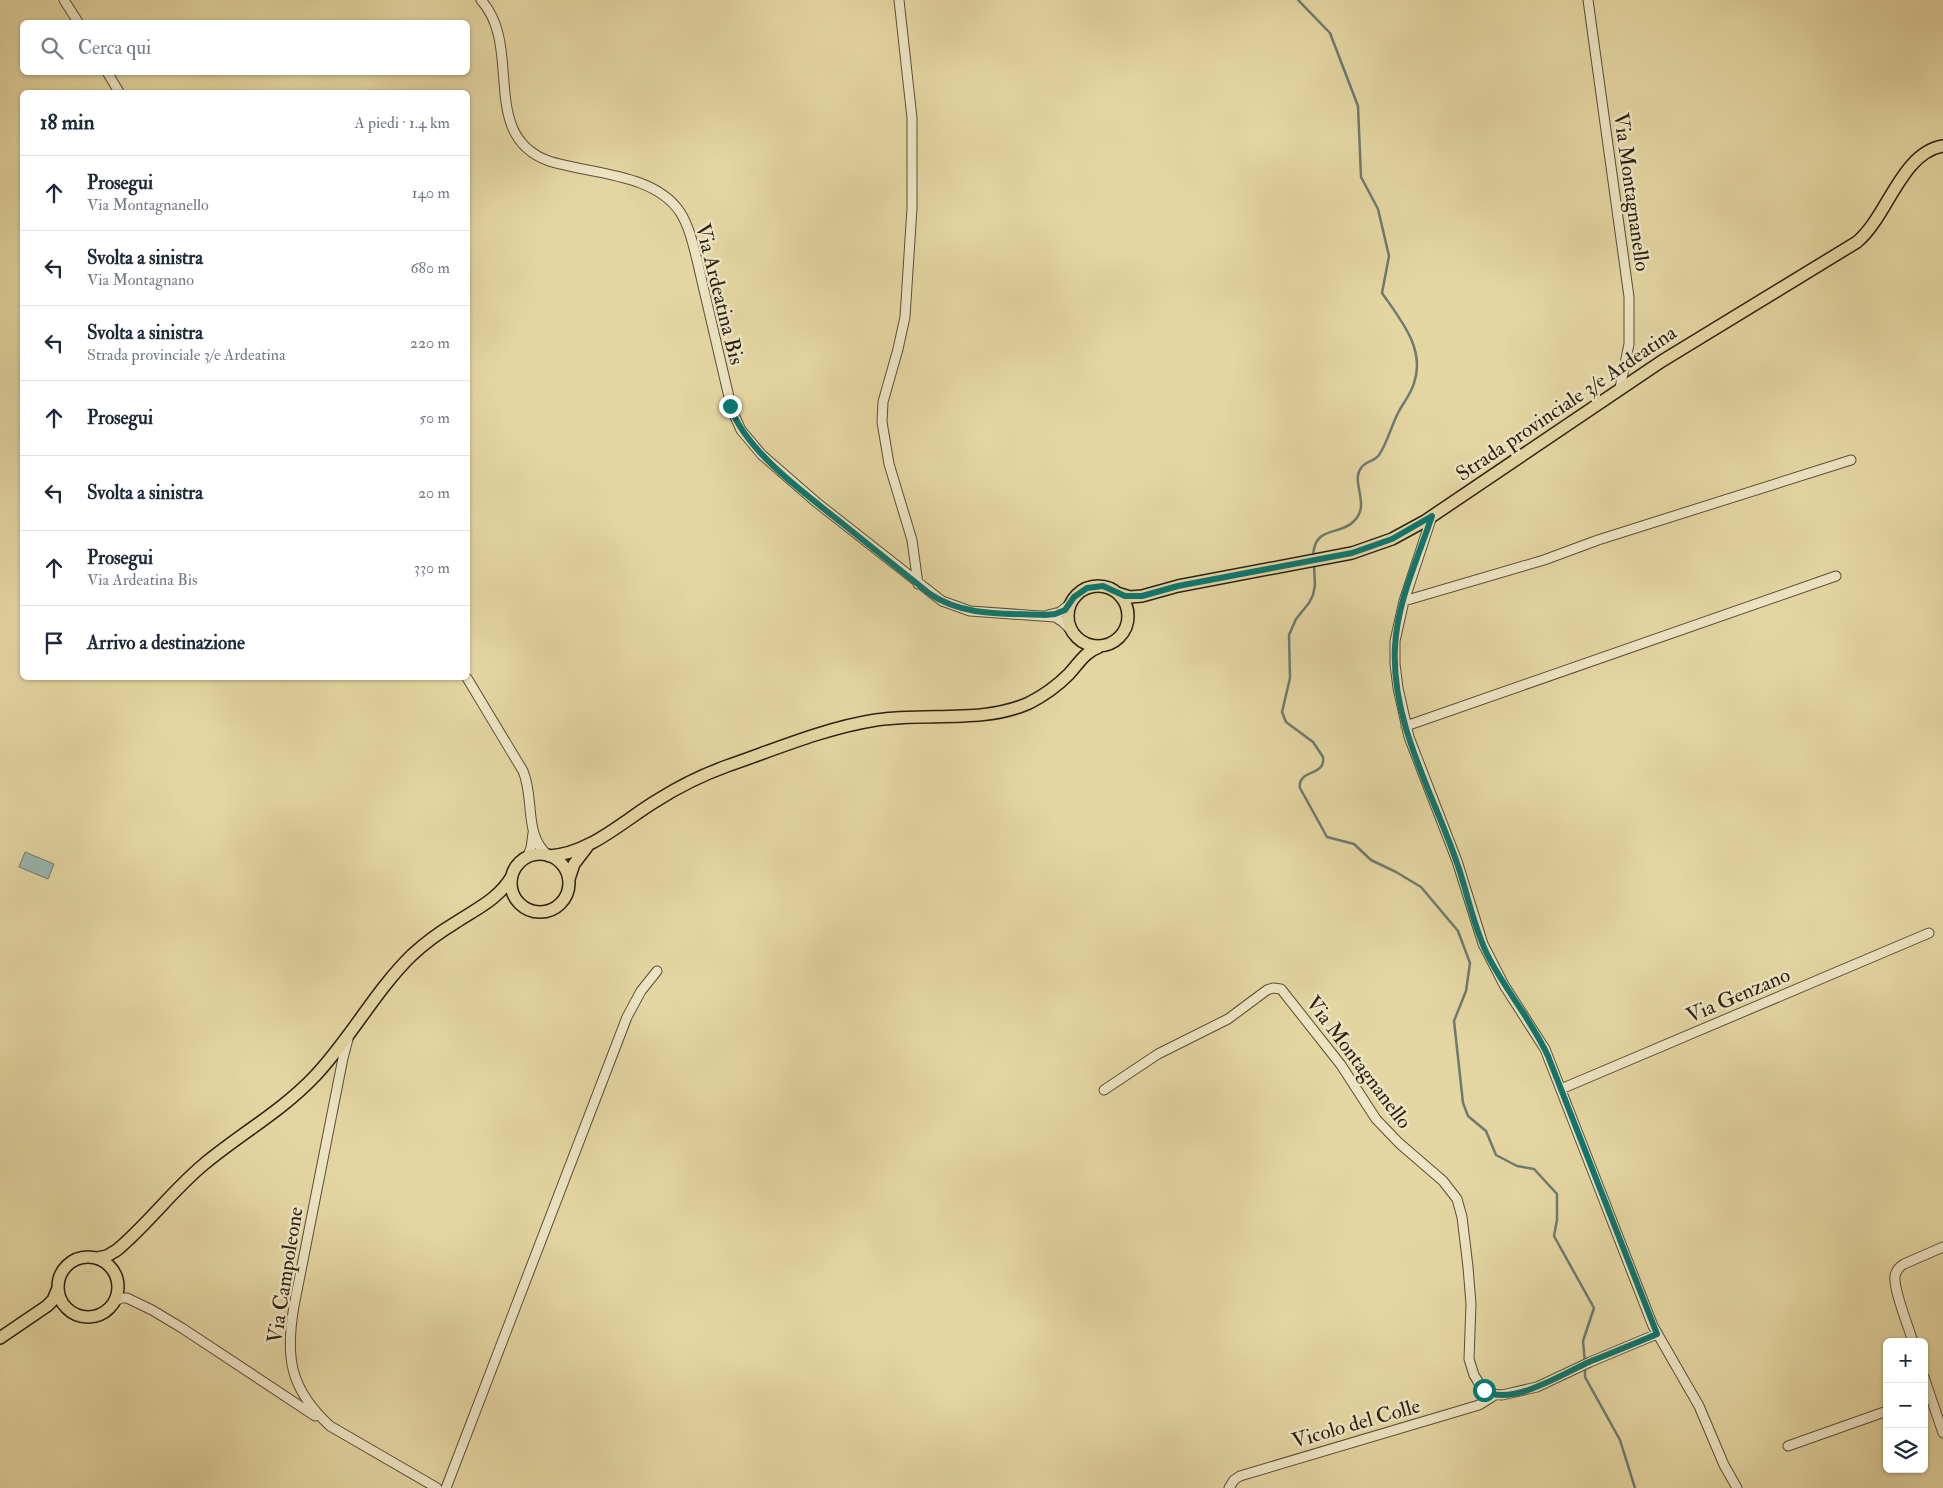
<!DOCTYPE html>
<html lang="it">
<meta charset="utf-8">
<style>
:root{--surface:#fff;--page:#f2f2f3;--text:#1f2937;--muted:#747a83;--line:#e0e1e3}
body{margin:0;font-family:"IM FELL Double Pica",serif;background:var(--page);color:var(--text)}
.controls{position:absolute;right:15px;bottom:15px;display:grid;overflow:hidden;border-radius:8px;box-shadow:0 1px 4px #0004}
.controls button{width:45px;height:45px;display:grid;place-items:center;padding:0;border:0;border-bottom:1px solid var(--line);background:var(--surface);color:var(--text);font:25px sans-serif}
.stop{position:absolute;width:15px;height:15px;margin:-11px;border:4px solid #0f766e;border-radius:50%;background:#fff}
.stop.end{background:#0f766e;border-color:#fff;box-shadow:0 1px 5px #0008}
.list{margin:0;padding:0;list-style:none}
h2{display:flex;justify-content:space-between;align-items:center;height:65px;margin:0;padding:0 20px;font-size:21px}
h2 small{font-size:16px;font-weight:400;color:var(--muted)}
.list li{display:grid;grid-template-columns:32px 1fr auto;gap:15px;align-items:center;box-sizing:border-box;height:75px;padding:0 20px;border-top:1px solid var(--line)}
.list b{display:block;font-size:19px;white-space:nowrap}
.list p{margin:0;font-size:16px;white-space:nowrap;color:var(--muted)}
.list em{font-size:16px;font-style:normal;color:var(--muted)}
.icon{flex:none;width:28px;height:28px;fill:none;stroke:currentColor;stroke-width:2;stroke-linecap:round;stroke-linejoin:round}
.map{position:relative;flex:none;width:1943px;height:1488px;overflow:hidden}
.search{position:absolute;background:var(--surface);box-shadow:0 1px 4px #0004;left:20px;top:20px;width:450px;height:55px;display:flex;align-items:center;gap:12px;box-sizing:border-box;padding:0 18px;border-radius:8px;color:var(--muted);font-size:19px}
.panel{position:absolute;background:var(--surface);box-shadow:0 1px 4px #0004;left:20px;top:90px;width:450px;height:590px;border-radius:8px}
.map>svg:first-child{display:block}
.water{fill:#99b7b0;stroke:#6d7b71}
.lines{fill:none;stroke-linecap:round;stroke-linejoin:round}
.stream{stroke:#6d7b71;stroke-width:2.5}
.minor-casing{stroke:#5a4e36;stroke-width:11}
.major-casing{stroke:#2c2112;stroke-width:14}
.minor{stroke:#ede4c3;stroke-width:9}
.major{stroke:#e4d6a2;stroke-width:11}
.route{stroke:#0f766e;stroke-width:6}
.labels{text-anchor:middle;stroke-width:5;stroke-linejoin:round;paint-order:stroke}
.street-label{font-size:21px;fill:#2c2112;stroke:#ede4c3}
</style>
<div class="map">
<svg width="1943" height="1488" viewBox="0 0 1943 1488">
<rect width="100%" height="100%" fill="#e4d6a2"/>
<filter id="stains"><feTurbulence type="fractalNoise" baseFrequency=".004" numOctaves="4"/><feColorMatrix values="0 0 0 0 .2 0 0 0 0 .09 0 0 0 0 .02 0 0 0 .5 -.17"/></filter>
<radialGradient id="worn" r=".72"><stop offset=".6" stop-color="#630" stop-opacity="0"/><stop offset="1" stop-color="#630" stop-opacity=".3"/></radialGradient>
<path class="water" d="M25,852L54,864L48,879L19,867Z"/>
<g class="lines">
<path class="stream" d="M1298,0L1330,33L1358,106L1361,177L1378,209L1389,256L1382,293C1400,319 1426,349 1414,383C1411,394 1403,403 1398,413C1391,427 1387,443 1379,455C1374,462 1365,461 1361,468C1350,483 1372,505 1353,522C1339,536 1314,525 1313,557
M1314,565L1315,585L1313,595L1309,603L1296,619L1289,635L1290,678L1282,712L1286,722L1313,742L1323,757C1326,777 1297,769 1300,788L1327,837L1354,844L1371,860L1396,872L1421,887L1458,931L1470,963L1466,991L1454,1021L1463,1103L1468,1116L1486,1131L1496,1155L1517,1166L1534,1169L1557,1194V1220L1554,1236L1594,1308L1583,1341L1585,1363
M1585,1368V1377L1620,1440L1635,1488"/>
<g class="minor-casing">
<path id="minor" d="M64,0L78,22
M481,0C524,47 478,136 549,161C590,174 654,173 680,212C689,226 693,244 697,260L732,410L741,430L762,455L816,502L942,601L970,611L1055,617L1063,622L1070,629
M899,0L912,118V208L905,317L898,349L883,402L882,422L889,464L912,540L918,584
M1588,0L1629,297V344L1620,388
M107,72L119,92
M1432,516L1404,601L1395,641V664L1398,688L1409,737L1457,861L1483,944L1504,985L1545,1049L1653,1326L1699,1406L1724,1465L1737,1488
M1404,601L1544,560L1598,540L1851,460
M1048,615L1060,612L1070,604
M467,678L523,771C535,798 523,836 549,856
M1406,726L1836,576
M527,858L531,848L533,833
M348,1039L343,1058L294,1306C285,1358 290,1389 330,1426L437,1488
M1561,1089L1929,933
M1104,1090L1158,1054L1228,1019L1267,990L1273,988L1281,989L1341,1065L1376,1119L1399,1143L1443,1181L1457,1199L1462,1217L1468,1267L1471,1304L1469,1359L1474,1375L1482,1388L1491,1394L1502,1395L1537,1387L1590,1362L1657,1334
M114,1302L121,1298H127L152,1310L182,1328L315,1416
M1913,1342C1909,1328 1893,1289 1895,1276C1896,1270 1899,1267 1904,1264L1943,1247
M1924,1377L1943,1433
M1788,1446L1887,1411
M446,1488L627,1017L641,991L657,971
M1229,1488L1234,1480L1240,1476L1479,1405L1495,1395"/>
</g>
<g class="major-casing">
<path id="major" d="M1068 616a30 30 0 1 1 60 0a30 30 0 1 1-60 0Z
M1117,593L1130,597L1142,596L1178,586L1352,553L1392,539L1425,521L1662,361L1857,242C1888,216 1901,153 1943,146
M511 883a29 29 0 1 1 58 0a29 29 0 1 1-58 0Z
M549,856C589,854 623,821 656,801C678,787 702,775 727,766C776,749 825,728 876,720C926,712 982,724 1029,703C1043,696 1058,685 1069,674C1079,663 1085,652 1099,647
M569,879L574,864L587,847
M58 1287a30 30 0 1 1 60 0a30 30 0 1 1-60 0Z
M97,1258L107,1256L117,1250C148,1224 172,1191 203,1165C240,1134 282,1111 315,1076C351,1038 375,991 412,955C425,943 440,932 455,923C476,909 499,899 512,876
M0,1338L47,1306L53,1300L58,1288"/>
</g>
<use href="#minor" class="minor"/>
<use href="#major" class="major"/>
</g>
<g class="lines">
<path class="route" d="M730,406C746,452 806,494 843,524C872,547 901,571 930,594C964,617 1006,613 1045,615L1055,614L1065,610L1074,597L1087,588L1103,586L1125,596H1142L1178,586L1352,553L1392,539L1432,516C1418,558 1397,602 1395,647C1391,723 1433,793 1457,863C1468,894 1473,926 1488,956C1506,991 1532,1021 1548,1056L1657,1334C1634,1344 1611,1353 1589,1362C1564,1373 1510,1408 1484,1390"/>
</g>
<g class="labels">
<g class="street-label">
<text transform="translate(1632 192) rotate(82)" y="7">Via Montagnanello</text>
<text transform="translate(720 294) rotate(76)" y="7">Via Ardeatina Bis</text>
<text transform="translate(1566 403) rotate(-34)" y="7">Strada provinciale 3/e Ardeatina</text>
<text transform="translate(1738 995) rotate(-23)" y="7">Via Genzano</text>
<text transform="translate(1359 1062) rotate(53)" y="7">Via Montagnanello</text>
<text transform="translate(285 1275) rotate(-81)" y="7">Via Campoleone</text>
<text transform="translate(1356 1423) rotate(-16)" y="7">Vicolo del Colle</text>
</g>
</g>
<rect width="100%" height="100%" filter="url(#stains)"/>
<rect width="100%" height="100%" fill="url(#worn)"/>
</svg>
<div class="controls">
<button>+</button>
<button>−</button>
<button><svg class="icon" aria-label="layers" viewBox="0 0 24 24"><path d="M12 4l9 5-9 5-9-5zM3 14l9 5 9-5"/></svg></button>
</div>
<div class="stop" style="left:1484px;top:1390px"></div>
<div class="stop end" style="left:730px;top:406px"></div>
<div class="search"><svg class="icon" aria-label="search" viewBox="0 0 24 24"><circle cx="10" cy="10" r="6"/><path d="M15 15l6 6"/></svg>Cerca qui</div>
<section class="panel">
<h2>18 min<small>A piedi · 1.4 km</small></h2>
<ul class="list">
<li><svg class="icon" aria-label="ahead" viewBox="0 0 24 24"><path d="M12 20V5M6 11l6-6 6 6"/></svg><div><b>Prosegui</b><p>Via Montagnanello</p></div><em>140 m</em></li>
<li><svg class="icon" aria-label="left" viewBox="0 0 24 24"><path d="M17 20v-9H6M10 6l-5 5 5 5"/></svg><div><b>Svolta a sinistra</b><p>Via Montagnano</p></div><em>680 m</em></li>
<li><svg class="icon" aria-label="left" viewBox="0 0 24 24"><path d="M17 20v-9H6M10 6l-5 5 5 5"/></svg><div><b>Svolta a sinistra</b><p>Strada provinciale 3/e Ardeatina</p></div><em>220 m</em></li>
<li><svg class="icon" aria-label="ahead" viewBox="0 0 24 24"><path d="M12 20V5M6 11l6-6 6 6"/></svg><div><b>Prosegui</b></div><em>50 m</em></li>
<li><svg class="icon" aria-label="left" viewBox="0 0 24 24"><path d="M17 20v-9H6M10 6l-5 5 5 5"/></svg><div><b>Svolta a sinistra</b></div><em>20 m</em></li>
<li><svg class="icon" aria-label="ahead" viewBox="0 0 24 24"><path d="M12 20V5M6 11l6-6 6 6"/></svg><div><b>Prosegui</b><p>Via Ardeatina Bis</p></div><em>330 m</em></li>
<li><svg class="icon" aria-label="arrive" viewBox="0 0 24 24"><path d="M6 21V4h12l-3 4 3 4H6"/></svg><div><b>Arrivo a destinazione</b></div></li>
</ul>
</section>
</div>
